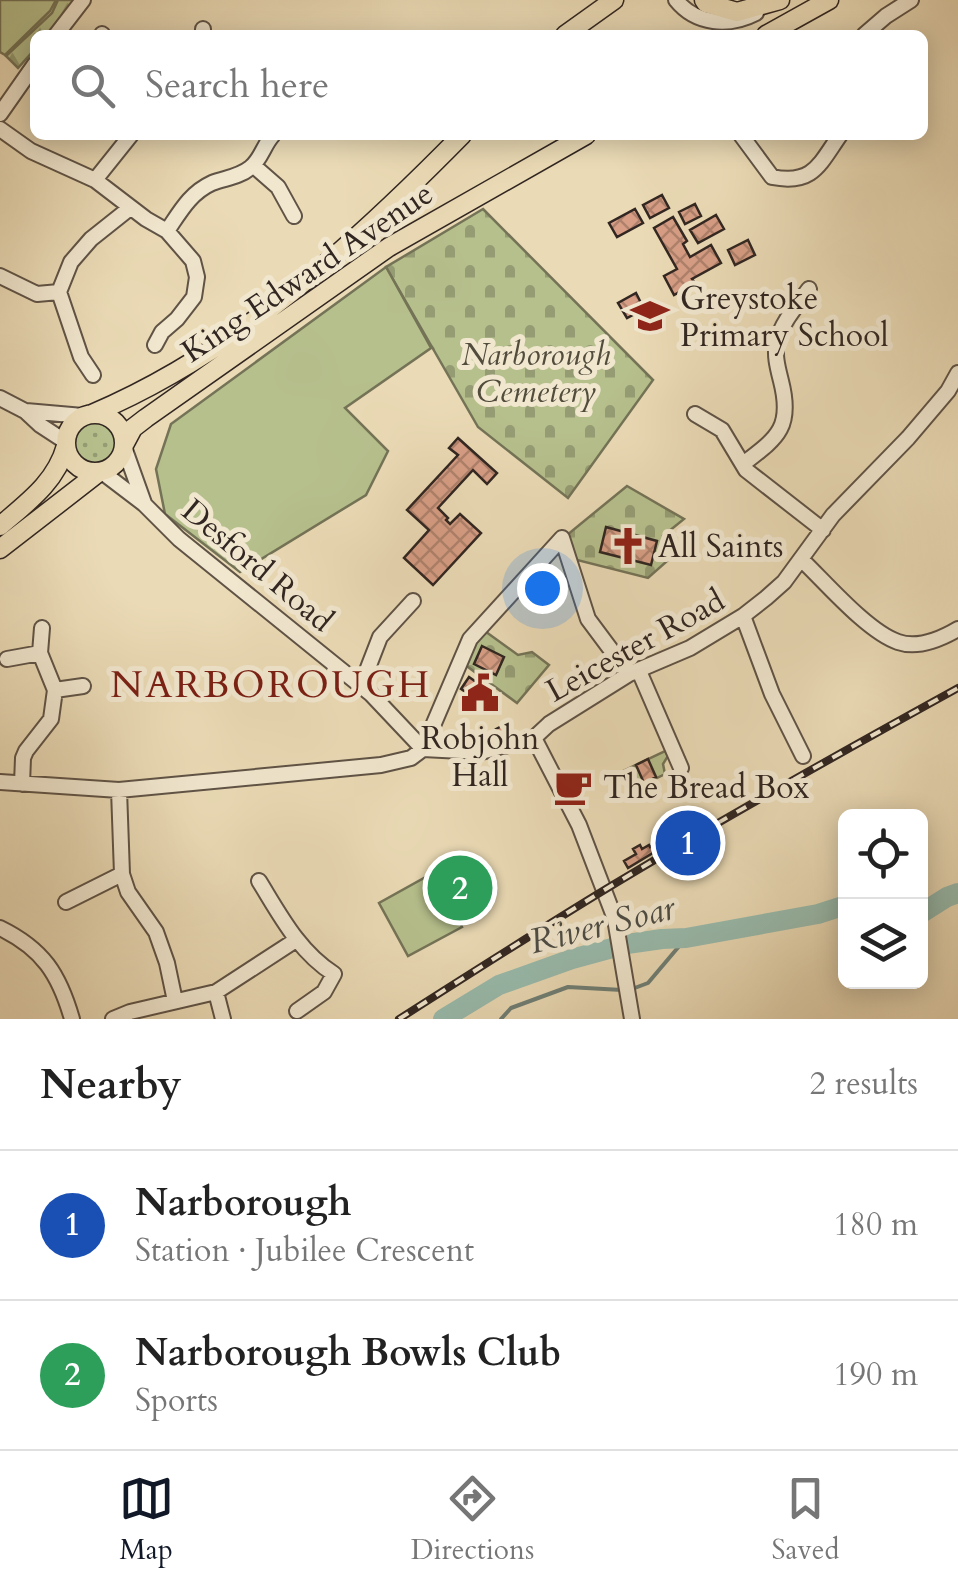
<!DOCTYPE html>
<meta charset="utf-8">
<style>
:root{--surface:#fff;--page:#f6f6f6;--text:#222;--muted:#767676;--line:#e0e0e0;--accent:#111827}
body{margin:0;font-family:Cardo,serif;background:var(--page);color:var(--text)}
.controls{position:absolute;right:30px;bottom:30px;display:grid;overflow:hidden;border-radius:15px;box-shadow:0 5px 25px #0003}
.controls button{width:90px;height:90px;display:grid;place-items:center;padding:0;border:0;border-bottom:2px solid var(--line);background:var(--surface);color:var(--text);font:50px sans-serif}
.you{position:absolute;left:542px;top:588px;width:35px;height:35px;margin:-25px;border:8px solid #fff;border-radius:50%;background:#1a73e8;box-shadow:0 0 0 15px #1a73e833}
.badge{display:grid;place-items:center;width:65px;height:65px;border-radius:50%;background:var(--accent);color:#fff;font-size:32px;font-weight:700}
.pin{position:absolute;translate:-50% -50%;border:5px solid #fff;box-shadow:0 2px 10px #0006}
.list{margin:0;padding:0;list-style:none}
h2{display:flex;justify-content:space-between;align-items:center;height:130px;margin:0;padding:0 40px;font-size:42px}
h2 small{font-size:32px;font-weight:400;color:var(--muted)}
.list li{display:grid;grid-template-columns:65px 1fr auto;gap:30px;align-items:center;box-sizing:border-box;height:150px;padding:0 40px;border-top:2px solid var(--line)}
.list b{display:block;font-size:38px;white-space:nowrap}
.list p{margin:0;font-size:32px;white-space:nowrap;color:var(--muted)}
.list em{font-size:32px;font-style:normal;color:var(--muted)}
.icon{flex:none;width:55px;height:55px;fill:none;stroke:currentColor;stroke-width:2;stroke-linecap:round;stroke-linejoin:round}
.map{position:relative;flex:none;width:958px;height:1019px;overflow:hidden}
.search{position:absolute;background:var(--surface);box-shadow:0 5px 25px #0003;left:30px;right:30px;top:30px;height:110px;display:flex;align-items:center;gap:25px;box-sizing:border-box;padding:0 35px;border-radius:15px;color:var(--muted);font-size:38px}
.sheet{height:430px;background:var(--surface)}
nav{display:flex;justify-content:space-around;align-items:center;box-sizing:border-box;height:140px;border-top:2px solid var(--line);background:var(--surface);font-size:28px;color:var(--muted)}
nav a{display:grid;justify-items:center;gap:5px}
nav .on{color:var(--accent)}
.map>svg:first-child{display:block}
.grass{fill:url(#grass-dots);stroke:#747357;stroke-width:2.5}
.forest{fill:url(#forest-firs);stroke:#747357;stroke-width:2.5}
.cemetery{fill:url(#cemetery-stones);stroke:#747357;stroke-width:2.5}
.green{fill:#b6c08d;stroke:#747357;stroke-width:2.5}
.lines{fill:none;stroke-linecap:round;stroke-linejoin:round}
.stream{stroke:#6f7f75;stroke-width:4}
.river{stroke:#98bbad;stroke-width:20}
.building{fill:url(#building-cross-hatch);stroke:#312621;stroke-width:2.5}
.minor-casing{stroke:#5f5346;stroke-width:18}
.major-casing{stroke:#312621;stroke-width:21}
.minor{stroke:#f1e7cf;stroke-width:14}
.major{stroke:#eadab5;stroke-width:18}
.rail-casing{stroke:#312621;stroke-width:8}
.rail{stroke:#f1e7cf;stroke-width:4;stroke-dasharray:11;stroke-linecap:butt}
.labels{text-anchor:middle;stroke-width:10;stroke-linejoin:round;paint-order:stroke}
.street-label{font-size:32px;fill:#312621;stroke:#f1e7cf}
.poi-label{font-size:32px;fill:#312621;stroke:#f1e7cf;text-anchor:start}
.park-label{font-size:32px;font-style:italic;fill:#524c3c;stroke:#f1e7cf}
.water-label{font-size:35px;font-style:italic;fill:#4b4b44;stroke:#f1e7cf}
.quarter-label{font-size:38px;letter-spacing:2.5px;fill:#7a1f14;stroke:#f1e7cf}
</style>
<div class="map">
<svg width="958" height="1019" viewBox="0 0 958 1019">
<defs>
<pattern id="grass-dots" width="8" height="8" patternUnits="userSpaceOnUse" patternTransform="scale(2.5)"><rect width="8" height="8" fill="#b6c08d"/><path d="M2 2h.1M6 6h.1" fill="none" stroke="#959c73" stroke-width="1.8" stroke-linecap="round"/></pattern>
<pattern id="forest-firs" width="22" height="20" patternUnits="userSpaceOnUse" patternTransform="scale(2.5)"><rect width="22" height="20" fill="#b6c08d"/><path d="M5 1l3.5 6h-7zM16 11l3.5 6h-7z" fill="#959c73"/></pattern>
<pattern id="cemetery-stones" width="16" height="16" patternUnits="userSpaceOnUse" patternTransform="scale(2.5)"><rect width="16" height="16" fill="#b6c08d"/><path d="M2 7V4a2 2 0 0 1 4 0v3zM10 15v-3a2 2 0 0 1 4 0v3z" fill="#959c73"/></pattern>
<pattern id="building-cross-hatch" width="8" height="8" patternUnits="userSpaceOnUse" patternTransform="scale(2.5)"><rect width="8" height="8" fill="#d79e85"/><path d="M0 0l8 8M0 8l8-8" fill="none" stroke="#af816c"/></pattern>
</defs>
<rect width="100%" height="100%" fill="#eadab5"/>
<filter id="stains"><feTurbulence type="fractalNoise" baseFrequency=".002" numOctaves="4"/><feColorMatrix values="0 0 0 0 .2 0 0 0 0 .09 0 0 0 0 .02 0 0 0 .5 -.17"/></filter>
<radialGradient id="worn" r=".72"><stop offset=".6" stop-color="#630" stop-opacity="0"/><stop offset="1" stop-color="#630" stop-opacity=".3"/></radialGradient>
<path class="grass" d="M72 442a23 23 0 1 1 46 0a23 23 0 1 1-46 0Z"/>
<path class="forest" d="M58,0H74L61,21L48,35H35V49L18,68L6,56L52,13Z"/>
<path class="cemetery" d="M483,209L653,380L568,498L478,427L386,267Z
M627,486L684,519L663,536L675,554L648,578L577,560L567,543V535Z
M482,629L518,655L532,652L549,665L517,703L464,664Z"/>
<path class="green" d="M0,0H56L50,11L5,55L0,52Z
M386,267L431,348L345,408L388,451L366,495L240,572L165,514L156,469L171,424Z
M665,751L668,756L663,764L665,774L630,791L621,772Z
M433,873L462,927L408,956L379,903Z"/>
<g class="lines">
<path class="stream" d="M632,989L648,983L686,938
M501,1019L511,1008L568,987L622,990"/>
<path class="river" d="M920,914L947,897L958,893
M443,1019L499,985L572,959L627,944L662,939L686,938L818,914L846,905"/>
</g>
<path class="building" d="M662,195L669,208L650,218L643,205Z
M695,204L701,216L685,224L679,212Z
M635,209L643,223L617,237L609,223Z
M716,215L724,229L698,243L690,230Z
M673,217L687,241L683,244L690,257L711,245L721,263L692,279L695,283L674,295L664,276L677,269L654,228Z
M748,240L755,255L735,265L728,250Z
M636,293L644,309L627,318L618,303Z
M458,438L497,473L487,484L473,470L438,508L448,518L446,520L450,524L460,514L481,533L433,585L404,558L429,530L407,510L458,455L449,448Z
M606,527L657,541L651,565L600,552Z
M482,646L504,657L496,675L474,664Z
M469,677L499,698L491,709L461,689Z
M504,725L509,736L500,740L496,729Z
M648,759L656,777L644,783L636,765Z
M663,839L666,845L628,868L624,861L636,854L633,849L640,845L642,849L649,845L650,847Z"/>
<g class="lines">
<g class="minor-casing">
<path id="minor" d="M676,0C696,25 729,27 756,13
M203,29V35
M102,34L103,35
M56,35L83,0
M864,35L886,16L911,0
M0,114L35,64
M0,129L31,151L95,180L146,219L167,231L193,261L197,277L194,297L177,319L162,332L155,345
M741,135L772,177C813,185 819,165 840,135
M254,166L278,187L294,216
M95,180L131,135
M167,231C180,212 190,193 212,183C225,178 239,177 250,168C261,160 264,144 273,135
M0,276L37,294L59,292
M93,375L81,357L59,292L71,262L91,239L130,208
M0,398L25,411L40,425L66,442
M26,411L83,416
M695,414L722,430L746,470L823,530
M124,447L144,503
M743,464C777,438 793,428 781,381C778,369 774,355 777,342C781,323 798,304 809,289
M102,472L144,504L179,539L371,694L423,749
M562,538L588,619L629,674
M802,560C826,583 868,632 898,642C918,649 941,639 958,629
M743,616L772,694L803,756
M40,653L42,628
M7,659L40,653L55,690L51,719L26,751L23,758L22,784
M639,671L681,768
M361,686L380,637L413,601
M55,690L83,686
M534,738L549,724L629,674L690,648L743,616L766,598L784,582L833,515L908,438L948,391L958,373
M534,738L579,825L615,919L632,1019
M423,749L470,639L562,538
M0,782L119,790L381,765L411,758L423,749L481,752L534,738
M119,790L122,874L128,892L156,932L167,963L175,1001
M259,881C280,915 299,952 334,974L324,992L297,1011
M66,902L122,874
M0,928C43,949 59,974 72,1019
M216,992L223,1019
M113,1019L130,1012L216,992L296,940"/>
</g>
<g class="major-casing">
<path id="major" d="M704,0L706,3L737,12L780,0
M565,35L614,0
M766,35L829,0
M66 443a29 29 0 1 1 58 0a29 29 0 1 1-58 0Z
M92,414C236,353 354,245 462,135
M125,443L133,428L146,418L389,247L586,135
M0,526C28,502 56,482 66,446
M0,549L98,473"/>
</g>
<use href="#minor" class="minor"/>
<use href="#major" class="major"/>
<g class="rail-casing">
<path id="rail" d="M399,1019C468,975 537,931 606,889C722,819 840,753 958,688"/>
</g>
<use href="#rail" class="rail"/>
</g>
<defs>
<g id="school-bare" transform="scale(3)"><path d="M0-5L7-2L0 1L-7-2ZM-4 1L0 2.5L4 1V4Q0 6-4 4Z" fill="#8f2418" stroke="#f1e7cf" stroke-width="2.5" paint-order="stroke"/></g>
<g id="church-bare" transform="scale(3)"><path d="M-1.2-6h2.4v3.5h3.3v2.4h-3.3V6h-2.4V-.1h-3.3v-2.4h3.3Z" fill="#8f2418" stroke="#f1e7cf" stroke-width="2.5" paint-order="stroke"/></g>
<g id="civic-bare" transform="scale(3)"><path d="M-.6-6.5H3V-4.5H.6V-3L4-1V1h2V6H-6V1h2V-1L-.6-3ZM-1.2 2.5V6h2.4V2.5Z" fill="#8f2418" stroke="#f1e7cf" stroke-width="2.5" paint-order="stroke"/></g>
<g id="cafe-bare" transform="scale(3)"><path d="M-5.5-4.5H6V0H3Q3 3.5 0 3.5H-2.5Q-5.5 3.5-5.5 0ZM3-3.2v2h1.7v-2ZM-6 4.5H4V6H-6Z" fill="#8f2418" stroke="#f1e7cf" stroke-width="2.5" paint-order="stroke"/></g>
</defs>
<g fill-rule="evenodd">
<use href="#school-bare" x="650" y="316"/>
<use href="#church-bare" x="628" y="546"/>
<use href="#civic-bare" x="480" y="693"/>
<use href="#cafe-bare" x="573" y="787"/>
</g>
<g class="labels">
<g class="street-label">
<text transform="translate(307 272) rotate(-34)" y="11">King Edward Avenue</text>
<text transform="translate(258 565) rotate(40)" y="11">Desford Road</text>
<text transform="translate(635 645) rotate(-29)" y="11">Leicester Road</text>
</g>
<g class="poi-label">
<text x="680" y="309">Greystoke<tspan x="680" dy="37">Primary School</tspan></text>
<text x="658" y="557">All Saints</text>
<text x="480" y="749" text-anchor="middle">Robjohn<tspan x="480" dy="37">Hall</tspan></text>
<text x="603" y="798">The Bread Box</text>
</g>
<g class="park-label">
<text x="536" y="365">Narborough<tspan x="536" dy="37">Cemetery</tspan></text>
</g>
<g class="water-label">
<text transform="translate(602 924) rotate(-14)" y="12">River Soar</text>
</g>
<g class="quarter-label">
<text x="271" y="697">NARBOROUGH</text>
</g>
</g>
<rect width="100%" height="100%" filter="url(#stains)"/>
<rect width="100%" height="100%" fill="url(#worn)"/>
</svg>
<div class="controls">
<button><svg class="icon" aria-label="locate" viewBox="0 0 24 24"><circle cx="12" cy="12" r="6"/><path d="M12 2v4M12 18v4M2 12h4M18 12h4"/></svg></button>
<button><svg class="icon" aria-label="layers" viewBox="0 0 24 24"><path d="M12 4l9 5-9 5-9-5zM3 14l9 5 9-5"/></svg></button>
</div>
<div class="you"></div>
<div class="pin badge" style="left:688px;top:843px;background:#1a4fb4">1</div>
<div class="pin badge" style="left:460px;top:888px;background:#2e9e5b">2</div>
<div class="search"><svg class="icon" aria-label="search" viewBox="0 0 24 24"><circle cx="10" cy="10" r="6"/><path d="M15 15l6 6"/></svg>Search here</div>
</div>
<section class="sheet">
<h2>Nearby<small>2 results</small></h2>
<ul class="list">
<li><span class="badge" style="background:#1a4fb4">1</span><div><b>Narborough</b><p>Station · Jubilee Crescent</p></div><em>180 m</em></li>
<li><span class="badge" style="background:#2e9e5b">2</span><div><b>Narborough Bowls Club</b><p>Sports</p></div><em>190 m</em></li>
</ul>
</section>
<nav>
<a class="on"><svg class="icon" aria-label="map" viewBox="0 0 24 24"><path d="M3 6l6-2 6 2 6-2v14l-6 2-6-2-6 2zM9 4v14M15 6v14"/></svg>Map</a>
<a><svg class="icon" aria-label="directions" viewBox="0 0 24 24"><path d="M12 3l9 9-9 9-9-9zM9 14v-3h6M13 9l2 2-2 2"/></svg>Directions</a>
<a><svg class="icon" aria-label="saved" viewBox="0 0 24 24"><path d="M7 4h10v16l-5-4-5 4z"/></svg>Saved</a>
</nav>
